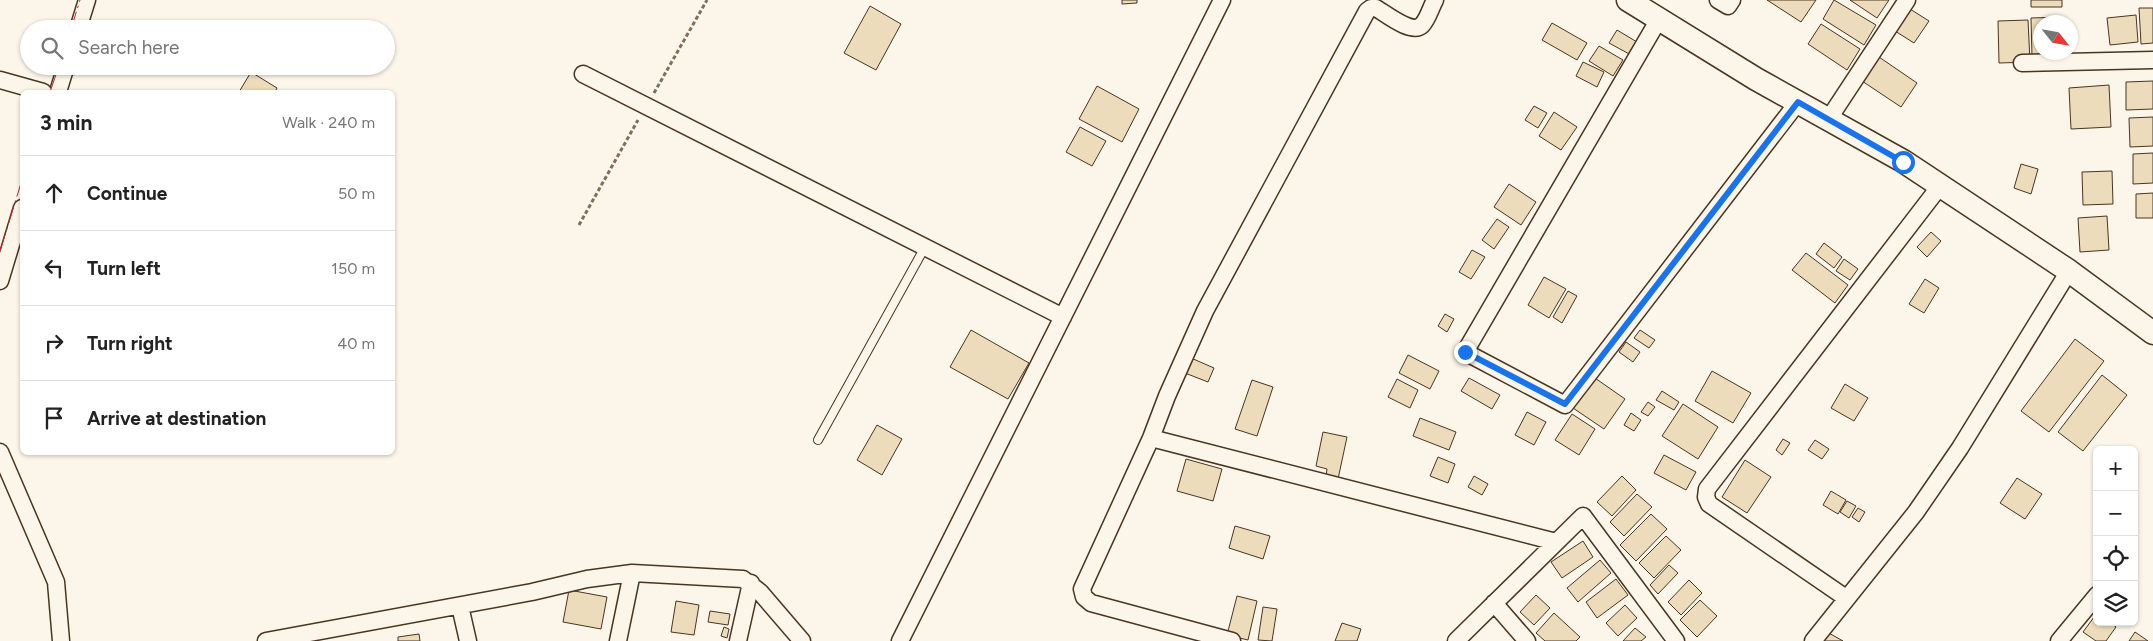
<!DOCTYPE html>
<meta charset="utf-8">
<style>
:root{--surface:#fff;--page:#f2f2f2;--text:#222;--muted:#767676;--line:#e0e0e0}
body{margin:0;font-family:Figtree,sans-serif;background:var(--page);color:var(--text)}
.controls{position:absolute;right:15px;bottom:15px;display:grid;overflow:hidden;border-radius:8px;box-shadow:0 1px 4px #0004}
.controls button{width:45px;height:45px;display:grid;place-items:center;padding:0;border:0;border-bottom:1px solid var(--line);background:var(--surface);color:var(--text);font:25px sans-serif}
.compass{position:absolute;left:2033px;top:15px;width:45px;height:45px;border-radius:50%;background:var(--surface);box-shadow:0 1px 4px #0004;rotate:121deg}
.stop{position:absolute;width:15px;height:15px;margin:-11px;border:4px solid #1a73e8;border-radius:50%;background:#fff}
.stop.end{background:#1a73e8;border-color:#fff;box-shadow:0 1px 5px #0008}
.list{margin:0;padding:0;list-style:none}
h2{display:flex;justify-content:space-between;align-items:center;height:65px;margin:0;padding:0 20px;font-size:21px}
h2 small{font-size:16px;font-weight:400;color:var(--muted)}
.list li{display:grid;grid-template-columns:32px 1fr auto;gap:15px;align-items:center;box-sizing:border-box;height:75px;padding:0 20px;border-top:1px solid var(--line)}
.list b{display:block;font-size:19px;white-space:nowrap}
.list em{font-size:16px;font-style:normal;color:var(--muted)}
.icon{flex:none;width:28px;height:28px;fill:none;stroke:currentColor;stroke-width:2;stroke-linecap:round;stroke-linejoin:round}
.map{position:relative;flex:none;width:2153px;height:641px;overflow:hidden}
.search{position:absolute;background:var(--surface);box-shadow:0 1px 4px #0004;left:20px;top:20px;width:375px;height:55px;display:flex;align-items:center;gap:12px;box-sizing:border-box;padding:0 18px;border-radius:28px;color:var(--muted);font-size:19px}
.panel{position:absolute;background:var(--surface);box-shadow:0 1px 4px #0004;left:20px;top:90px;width:375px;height:365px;border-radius:8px}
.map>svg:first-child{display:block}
.building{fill:#ecdcbc;stroke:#4a3520}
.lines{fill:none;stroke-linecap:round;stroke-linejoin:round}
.service-casing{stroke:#4a3520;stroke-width:10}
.minor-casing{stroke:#4a3520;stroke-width:19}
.secondary-casing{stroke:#4a3520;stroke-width:25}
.path{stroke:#7f6f5c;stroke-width:3;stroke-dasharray:4 2.5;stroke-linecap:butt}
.service{stroke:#fbf6e9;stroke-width:8}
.minor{stroke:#fbf6e9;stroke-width:16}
.secondary{stroke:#fbf6e9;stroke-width:22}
.power{stroke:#c62828;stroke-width:1;stroke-dasharray:18 4 2.5 4;stroke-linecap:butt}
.route{stroke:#1a73e8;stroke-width:6}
</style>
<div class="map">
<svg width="2153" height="641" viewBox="0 0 2153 641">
<rect width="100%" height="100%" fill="#fbf6e9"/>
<path class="building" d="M1122,0H1137V3L1122,4Z
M1767,0H1816L1801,22Z
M1834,0L1876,25L1864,45L1823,19Z
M1850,0H1889L1877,18Z
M2031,0H2062V7H2031Z
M870,6L901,24L876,70L844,53Z
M2139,8H2153V43L2141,44Z
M1910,9L1929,21L1914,43L1895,31Z
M2136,15L2138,42L2110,45L2107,18Z
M2063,17V22H2040V52H2064V56L2032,57L2031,18Z
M2028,20L2030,62L1999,63L1998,21Z
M1552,23L1587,43L1577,60L1542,40Z
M1821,24L1860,49L1847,70L1808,44Z
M1617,30L1637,42L1631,55L1609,43Z
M1599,46L1623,60L1613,76L1589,61Z
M1879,57L1917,83L1901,107L1862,81Z
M1583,62L1604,72L1597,87L1576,76Z
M251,72L277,88L275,92H239Z
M2153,81V109L2126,110V82Z
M2109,85L2111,127L2071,129L2069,88Z
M1097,86L1139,109L1122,142L1079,119Z
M1534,106L1547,113L1538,128L1525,120Z
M1554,112L1577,127L1561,150L1539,136Z
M2153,117V146L2130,147L2129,118Z
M1080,127L1106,141L1092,166L1066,152Z
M2153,153V183L2133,184V154Z
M2021,164L2038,169L2031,194L2014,188Z
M2112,171L2113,204L2083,205L2082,172Z
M1509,184L1536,202L1521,225L1494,207Z
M2153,193V218H2136V194Z
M2107,216L2109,250L2080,252L2078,218Z
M1497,219L1509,227L1494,249L1482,240Z
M1931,232L1941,241L1927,257L1917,247Z
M1824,243L1842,257L1834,268L1816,254Z
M1472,250L1485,257L1471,279L1459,272Z
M1806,253L1848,285L1835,303L1792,270Z
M1844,259L1858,269L1850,280L1836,271Z
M1544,277L1566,289L1549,318L1528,305Z
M1925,279L1939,288L1924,313L1909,304Z
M1568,291L1577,296L1562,323L1553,317Z
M1445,314L1454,319L1447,332L1438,326Z
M971,330L1029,363L1008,399L950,367Z
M1640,330L1655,340L1649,348L1634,338Z
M2075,339L2104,361L2049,432L2021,411Z
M1626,342L1640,352L1633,362L1619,352Z
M1408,355L1439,371L1430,389L1399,373Z
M1191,358L1214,368L1208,382L1185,373Z
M1712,371L1751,393L1733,423L1695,401Z
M2102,375L2127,395L2083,451L2058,432Z
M1469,378L1500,395L1492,409L1461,391Z
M1595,378L1625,399L1604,429L1573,408Z
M1397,379L1418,390L1410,408L1388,397Z
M1252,380L1273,387L1257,436L1235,429Z
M1845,384L1868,398L1854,421L1831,408Z
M1662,391L1679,402L1674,410L1656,400Z
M1648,402L1655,407L1648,416L1641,412Z
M1683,404L1718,427L1698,459L1662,436Z
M1527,412L1546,422L1534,445L1515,435Z
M1631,413L1641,420L1634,431L1624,425Z
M1572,414L1595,429L1579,455L1555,440Z
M1420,418L1456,432L1449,450L1413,436Z
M877,425L902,439L882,475L857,460Z
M1323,432L1347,437L1338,479L1326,476L1327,469L1316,466Z
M1783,439L1790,443L1782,455L1776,450Z
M1815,440L1829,449L1822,459L1808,450Z
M1664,455L1696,472L1686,490L1654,473Z
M1438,457L1455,464L1448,483L1430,476Z
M1186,459L1222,469L1213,501L1177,491Z
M1745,460L1771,477L1747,513L1722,497Z
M1474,476L1488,484L1482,495L1468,487Z
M1622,476L1636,490L1612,516L1597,502Z
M2017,478L2042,494L2025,519L2000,503Z
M1831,491L1846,500L1838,514L1823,505Z
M1637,494L1652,507L1624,536L1610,522Z
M1847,501L1856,506L1849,518L1840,512Z
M1858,508L1865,512L1859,522L1852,517Z
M1651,514L1667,529L1636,561L1620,545Z
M1235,526L1270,536L1263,559L1229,548Z
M1666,536L1681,550L1654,578L1639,563Z
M1583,541L1593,557L1562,578L1551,562Z
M1600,560L1611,573L1578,602L1567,588Z
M1669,565L1678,573L1658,594L1650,585Z
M1616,579L1628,595L1597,618L1586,602Z
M1689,580L1702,593L1681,615L1668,602Z
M569,590L607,597L601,629L563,622Z
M1536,595L1550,608L1534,625L1520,612Z
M1237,596L1257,601L1248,640L1227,635Z
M1700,600L1717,616L1697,637L1680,620Z
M676,601L699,605L694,635L671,632Z
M1625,605L1637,618L1618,636L1606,623Z
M1263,607L1277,609L1272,641L1258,640Z
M710,611L730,614L728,625L708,622Z
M1554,613L1580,637L1576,641H1545L1536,633Z
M2097,613V622H2110L2116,627L2106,641H2096L2083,632Z
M1342,623L1361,629L1357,641H1335Z
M724,627L729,629L727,638L721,636Z
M1635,628L1646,637L1641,641H1623Z
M1827,632L1843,641H1822Z
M2135,632L2148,641H2129Z
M419,634L420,641H398V637Z"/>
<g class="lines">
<g class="service-casing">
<path id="service" d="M818,440L925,247"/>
</g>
<g class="minor-casing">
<path id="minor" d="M1718,0L1728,6L1732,0
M1659,19L1465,352L1565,405L1798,102
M78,29L87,0
M2022,63L2153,60
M583,74L1063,317
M0,80L43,92
M58,92L66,66
M1828,120L1907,0
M0,281L22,208
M1151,438L1556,542
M0,452L56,582L61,641
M1846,598L1709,504L1706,497L1707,489L1940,186
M1494,603L1527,641
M460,606L468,641
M266,641L532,592L587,579L632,573L743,579L760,592L802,641
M618,641L632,573
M738,641L751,583
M900,641L1222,0
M1232,641L1091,603L1084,597L1082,589L1151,438L1167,396L1205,311L1367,11L1371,8H1376C1386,14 1412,35 1422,25C1428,19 1431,7 1435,0
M1456,641L1583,516L1676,641
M1813,641L1916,512L1960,448L2069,271
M2059,641L2097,595"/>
</g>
<g class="secondary-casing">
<path id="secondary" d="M1628,0L1756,79L1903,161L2069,271L2153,333"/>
</g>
<path class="path" d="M654,93L707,0
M579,225L638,120"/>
<use href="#service" class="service"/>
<use href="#minor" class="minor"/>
<use href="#secondary" class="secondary"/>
<path class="power" d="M71,29L80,0
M50,92L59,66
M0,251L22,180"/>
</g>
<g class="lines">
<path class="route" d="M1465,352L1565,404L1798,102L1903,162"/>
</g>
</svg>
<div class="controls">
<button>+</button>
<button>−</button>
<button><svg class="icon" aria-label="locate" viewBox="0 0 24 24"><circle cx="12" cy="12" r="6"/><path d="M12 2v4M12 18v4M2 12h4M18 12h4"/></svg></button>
<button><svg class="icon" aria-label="layers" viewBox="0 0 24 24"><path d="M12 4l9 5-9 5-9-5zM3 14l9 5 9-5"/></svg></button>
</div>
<svg class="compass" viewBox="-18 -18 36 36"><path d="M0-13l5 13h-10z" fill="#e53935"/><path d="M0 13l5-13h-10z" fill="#767676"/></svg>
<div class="stop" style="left:1903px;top:162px"></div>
<div class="stop end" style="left:1465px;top:352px"></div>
<div class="search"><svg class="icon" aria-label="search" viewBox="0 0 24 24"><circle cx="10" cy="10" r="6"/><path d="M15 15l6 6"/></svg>Search here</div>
<section class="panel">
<h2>3 min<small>Walk · 240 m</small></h2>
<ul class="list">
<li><svg class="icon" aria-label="ahead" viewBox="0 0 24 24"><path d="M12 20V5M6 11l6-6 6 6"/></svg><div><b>Continue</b></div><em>50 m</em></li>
<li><svg class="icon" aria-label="left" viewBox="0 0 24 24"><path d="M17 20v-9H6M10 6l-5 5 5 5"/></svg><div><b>Turn left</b></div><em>150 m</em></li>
<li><svg class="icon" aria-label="right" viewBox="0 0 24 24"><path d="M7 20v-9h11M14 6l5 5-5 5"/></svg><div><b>Turn right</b></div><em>40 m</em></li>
<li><svg class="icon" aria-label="arrive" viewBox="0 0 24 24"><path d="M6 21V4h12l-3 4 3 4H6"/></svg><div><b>Arrive at destination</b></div></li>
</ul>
</section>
</div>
